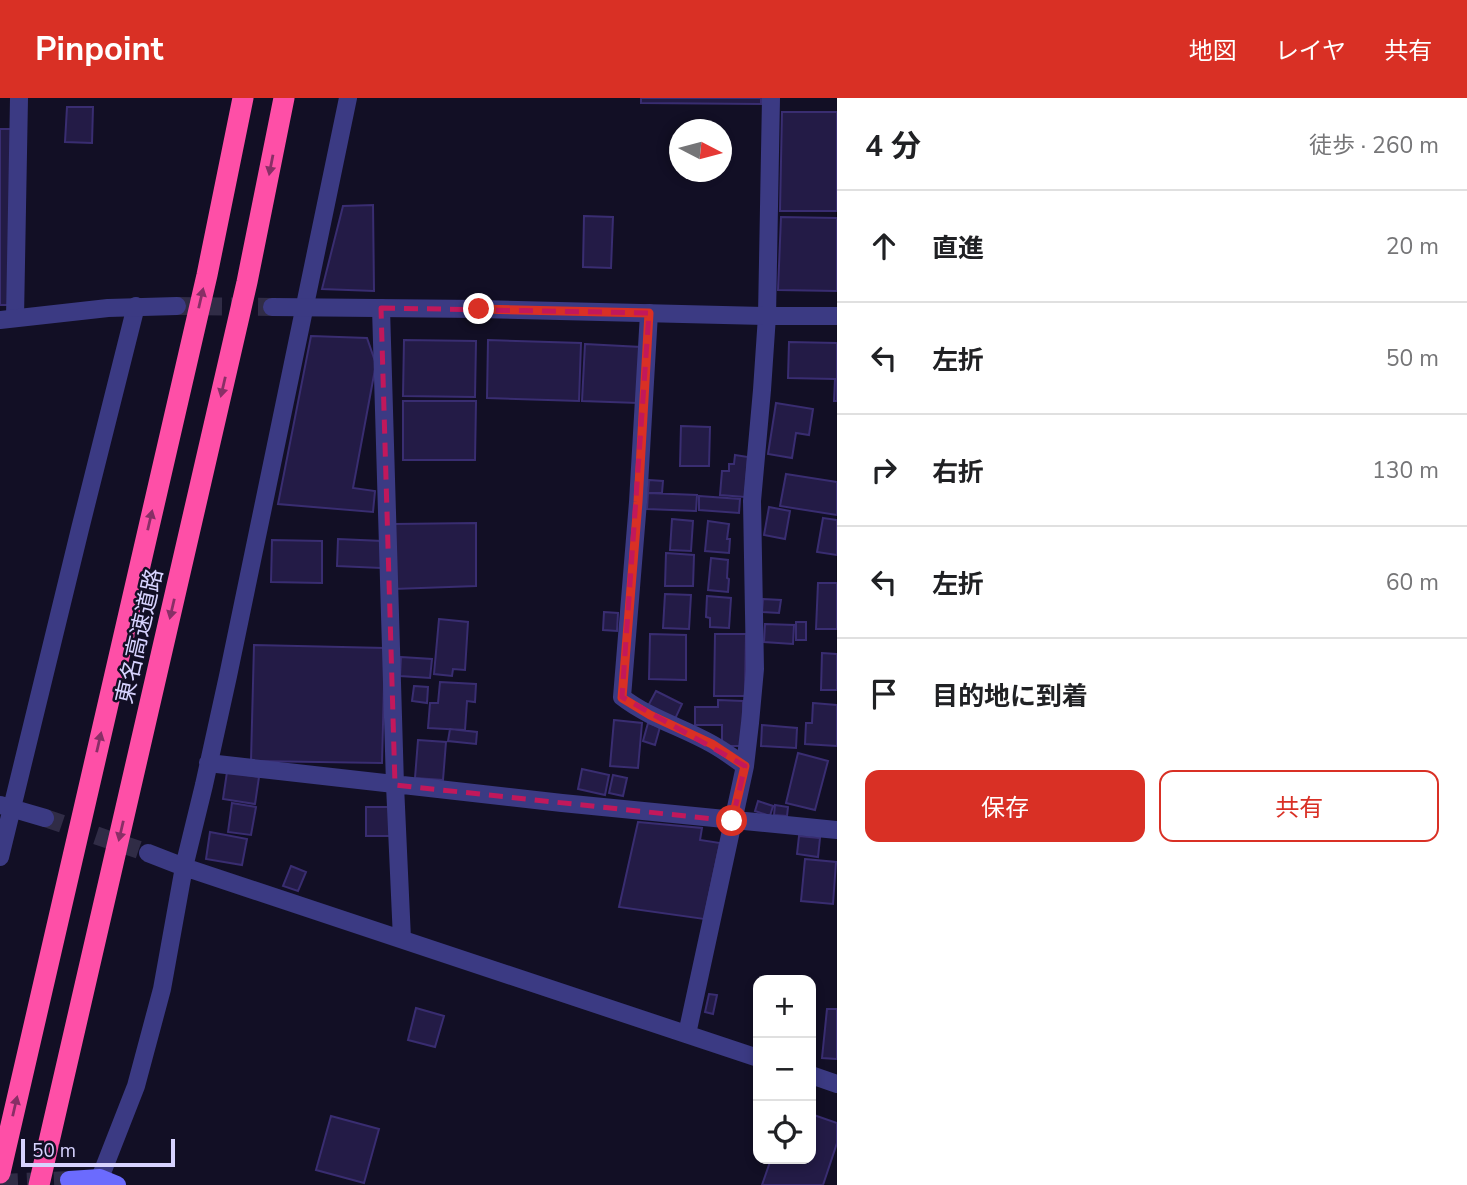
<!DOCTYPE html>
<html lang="ja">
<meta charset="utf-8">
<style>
:root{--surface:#fff;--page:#f6f6f6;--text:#202124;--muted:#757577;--line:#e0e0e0;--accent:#d93025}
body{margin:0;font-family:"Nunito Sans","Noto Sans JP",sans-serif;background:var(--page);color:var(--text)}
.controls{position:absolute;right:21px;bottom:21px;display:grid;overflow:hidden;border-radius:14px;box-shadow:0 4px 10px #0003}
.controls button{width:63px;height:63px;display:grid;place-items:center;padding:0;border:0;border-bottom:2px solid var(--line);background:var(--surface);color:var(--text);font:35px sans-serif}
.compass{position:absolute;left:669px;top:21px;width:63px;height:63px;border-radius:50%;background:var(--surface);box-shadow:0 4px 10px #0003;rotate:96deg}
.scale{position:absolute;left:21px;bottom:18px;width:154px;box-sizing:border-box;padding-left:7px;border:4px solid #d7d3ff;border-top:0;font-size:19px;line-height:24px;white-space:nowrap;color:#d7d3ff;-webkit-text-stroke:5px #120f25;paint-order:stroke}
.stop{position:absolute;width:21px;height:21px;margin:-16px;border:5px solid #d93025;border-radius:50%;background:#fff}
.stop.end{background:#d93025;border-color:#fff;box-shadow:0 2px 7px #0008}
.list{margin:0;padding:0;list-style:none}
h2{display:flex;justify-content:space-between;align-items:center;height:91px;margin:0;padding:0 28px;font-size:30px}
h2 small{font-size:23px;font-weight:400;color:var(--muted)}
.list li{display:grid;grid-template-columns:46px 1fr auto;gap:21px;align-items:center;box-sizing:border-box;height:112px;padding:0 28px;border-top:2px solid var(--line)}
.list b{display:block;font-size:26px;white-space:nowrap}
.list em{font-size:23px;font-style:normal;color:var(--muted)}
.actions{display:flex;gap:14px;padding:21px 28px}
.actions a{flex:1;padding:16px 0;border:2px solid var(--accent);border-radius:14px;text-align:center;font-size:24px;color:var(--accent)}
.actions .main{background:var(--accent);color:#fff}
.icon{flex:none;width:38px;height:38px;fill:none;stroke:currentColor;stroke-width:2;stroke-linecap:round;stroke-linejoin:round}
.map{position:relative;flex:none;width:837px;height:1087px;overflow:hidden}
header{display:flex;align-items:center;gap:42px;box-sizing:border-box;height:98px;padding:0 35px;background:var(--accent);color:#fff}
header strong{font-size:33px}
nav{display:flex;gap:38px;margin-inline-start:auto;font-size:24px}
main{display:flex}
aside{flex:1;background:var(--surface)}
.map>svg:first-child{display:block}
.building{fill:#231b46;stroke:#392d71;stroke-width:2}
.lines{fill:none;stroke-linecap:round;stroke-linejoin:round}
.minor-tunnel{stroke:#302c46;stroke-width:18;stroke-dasharray:18 9;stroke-linecap:butt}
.tertiary-tunnel{stroke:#302c46;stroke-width:18;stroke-dasharray:18 9;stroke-linecap:butt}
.secondary-tunnel{stroke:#302c46;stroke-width:18;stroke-dasharray:18 9;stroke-linecap:butt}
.minor{stroke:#3b3a83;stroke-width:18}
.tertiary{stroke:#3b3a83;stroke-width:18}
.secondary{stroke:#6b6bfe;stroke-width:18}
.motorway{stroke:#fe4fa7;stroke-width:21}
.oneway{fill:#882f66}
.route{stroke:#d93025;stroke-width:9}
.marked{fill:none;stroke:#c2185b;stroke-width:5;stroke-dasharray:14 9;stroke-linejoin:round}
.labels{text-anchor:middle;stroke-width:5;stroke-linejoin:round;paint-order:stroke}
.street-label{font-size:23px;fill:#d7d3ff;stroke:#120f25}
</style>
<header>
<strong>Pinpoint</strong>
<nav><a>地図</a><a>レイヤ</a><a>共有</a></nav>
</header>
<main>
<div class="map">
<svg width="837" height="1087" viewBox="0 0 837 1087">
<rect width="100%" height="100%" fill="#120f25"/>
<path class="building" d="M641,0H761V6L641,5Z
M67,9H93L92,45L65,44Z
M782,14H837V113H780Z
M0,31H12L10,207H0Z
M373,107L374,193L322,191L343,108Z
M584,118L613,119L611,170L583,169Z
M781,119L837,120V193L778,192Z
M311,238L367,240L376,266L353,390L375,393L373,414L278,406Z
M404,242L476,243L475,299L403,298Z
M488,242L581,245L579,303L487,300Z
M789,244L837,245V303H834L835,281L788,280Z
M585,246L641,249L638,305L582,303Z
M403,303H476L475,362H403Z
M776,305L813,311L809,337L796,335L792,360L768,356Z
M681,328L710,329L709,368H680Z
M735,357L748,359L745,399L720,397L722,373H729V366H734Z
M786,376L837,384V417L780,408Z
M649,382L663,383L662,395H648Z
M648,395L697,397L696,413L647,411Z
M699,398L740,401L739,415L699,412Z
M769,409L790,413L785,441L764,437Z
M823,420L837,422V457L817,454Z
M672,421L693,423L691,453L670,452Z
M708,423L729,426L727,441H730L729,455L705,453Z
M476,425V488L394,491V426Z
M338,441L382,443L381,470L337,468Z
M272,442L322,443V485L271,484Z
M666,455L694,457L693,488H665Z
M711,460L728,462L727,480L729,481L728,494L708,492Z
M818,485H837V531H816Z
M665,496L691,497L689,531L663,530Z
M707,498L731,500L729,530L710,529V520L706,519Z
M763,501L781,502L779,515L762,514Z
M604,514L618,515L617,533L603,532Z
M439,521L468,524L465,572L453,571L452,578L434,576Z
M796,524H806V542H796Z
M765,526L794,527L793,546L764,544Z
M650,536L686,537V582L649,581Z
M715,536H746L745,598H714Z
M254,547L385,550L382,665L251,663Z
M822,555L837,556V592H821Z
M401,559L432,561L430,580L400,578Z
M440,584L476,586L475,604L467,603L465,632L428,630L430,605H438Z
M414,588L428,589L427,605L412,603Z
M656,593L682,606L675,621L648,608Z
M718,602L743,603V648H722V627H695V609H718Z
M813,605L837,607V648L805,646L806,625H812Z
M614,622L642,625L638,670L610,668Z
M648,625L660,629L655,647L643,643Z
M762,627L797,630L796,650L761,648Z
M450,631L477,634L476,646L448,643Z
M418,642L446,644L443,682L415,680Z
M798,655L828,663L815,712L786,705Z
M582,671L609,677L605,697L578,691Z
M227,674L259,679L255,706L223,701Z
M613,677L627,680L623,698L609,695Z
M758,703L773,708L770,718L755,713Z
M232,705L256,709L251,737L228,734Z
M775,707L788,709L787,718L774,717Z
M366,709H390V738H366Z
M638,724L702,730L700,742L720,745L704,821L619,809Z
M210,734L247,741L242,767L206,761Z
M799,738L820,740L818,759L797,756Z
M805,761L836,764L833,806L801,803Z
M291,768L306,774L298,793L283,788Z
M709,896L717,897L713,916L705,914Z
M416,910L444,918L435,949L408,942Z
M827,911H837V961L822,960Z
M811,1016L837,1025V1045L823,1087H762L771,1061H811Z
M331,1018L379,1031L364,1085L316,1072Z"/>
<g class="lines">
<path class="minor-tunnel" d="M45,720L148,755"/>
<path class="tertiary-tunnel" d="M177,208L272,209"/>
<path class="secondary-tunnel" d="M0,1085L69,1082"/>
<path class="minor" d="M381,210L395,687L402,841
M649,215L638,404L622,599C649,620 682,629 712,646C723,652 734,660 745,668
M15,220L19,0
M208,665L562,705L837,732
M0,707L45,720
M148,755L184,769L758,960
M0,759L80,431L136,208
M687,936L745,668L750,625L755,571L752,403L762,292L767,218L771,0
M811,977L837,986
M100,1080L136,988L162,891L184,769L204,687L228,578L348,0"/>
<path class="tertiary" d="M272,209L479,211L767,218H837
M0,222L108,210L177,208"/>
<path class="secondary" d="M69,1082L100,1080L117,1087"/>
<path class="motorway" d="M0,1075L207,177L243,0
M39,1087L247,184L284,0"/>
</g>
<defs><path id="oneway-solid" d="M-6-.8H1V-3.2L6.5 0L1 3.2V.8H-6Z" transform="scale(1.75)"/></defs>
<g class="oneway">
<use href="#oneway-solid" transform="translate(271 67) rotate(101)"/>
<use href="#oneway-solid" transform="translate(201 200) rotate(-77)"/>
<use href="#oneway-solid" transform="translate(223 289) rotate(103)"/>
<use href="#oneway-solid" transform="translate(150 422) rotate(-77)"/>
<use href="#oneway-solid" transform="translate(172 511) rotate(103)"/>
<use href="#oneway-solid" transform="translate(99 644) rotate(-77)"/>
<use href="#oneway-solid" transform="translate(121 733) rotate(103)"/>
<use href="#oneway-solid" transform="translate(15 1008) rotate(-77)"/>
</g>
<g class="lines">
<path class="route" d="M479,211L649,215L638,404L622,600L650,617L712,646L745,668L732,723"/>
</g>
<path class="marked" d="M381,210L649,215L622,599L745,668L732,723L395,687Z"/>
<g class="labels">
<g class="street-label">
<text transform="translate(139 538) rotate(-77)" y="8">東名高速道路</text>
</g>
</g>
</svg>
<div class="controls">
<button>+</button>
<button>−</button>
<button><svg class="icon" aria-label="locate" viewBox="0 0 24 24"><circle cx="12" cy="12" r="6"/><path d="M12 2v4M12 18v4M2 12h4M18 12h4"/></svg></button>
</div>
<svg class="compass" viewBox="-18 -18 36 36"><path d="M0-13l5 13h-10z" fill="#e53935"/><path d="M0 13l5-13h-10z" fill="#757577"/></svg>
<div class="scale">50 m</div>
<div class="stop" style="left:732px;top:723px"></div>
<div class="stop end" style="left:479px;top:211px"></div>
</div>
<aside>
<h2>4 分<small>徒歩 · 260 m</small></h2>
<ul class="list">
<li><svg class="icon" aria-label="ahead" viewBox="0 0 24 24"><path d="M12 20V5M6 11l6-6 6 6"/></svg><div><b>直進</b></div><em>20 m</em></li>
<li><svg class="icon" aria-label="left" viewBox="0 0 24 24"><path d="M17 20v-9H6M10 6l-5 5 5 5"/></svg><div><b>左折</b></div><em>50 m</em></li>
<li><svg class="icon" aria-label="right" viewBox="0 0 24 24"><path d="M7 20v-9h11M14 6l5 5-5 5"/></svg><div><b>右折</b></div><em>130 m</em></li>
<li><svg class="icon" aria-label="left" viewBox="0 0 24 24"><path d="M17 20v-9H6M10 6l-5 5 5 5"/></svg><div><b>左折</b></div><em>60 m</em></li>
<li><svg class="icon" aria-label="arrive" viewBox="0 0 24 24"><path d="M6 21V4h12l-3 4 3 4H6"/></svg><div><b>目的地に到着</b></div></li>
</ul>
<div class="actions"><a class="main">保存</a><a>共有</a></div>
</aside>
</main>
